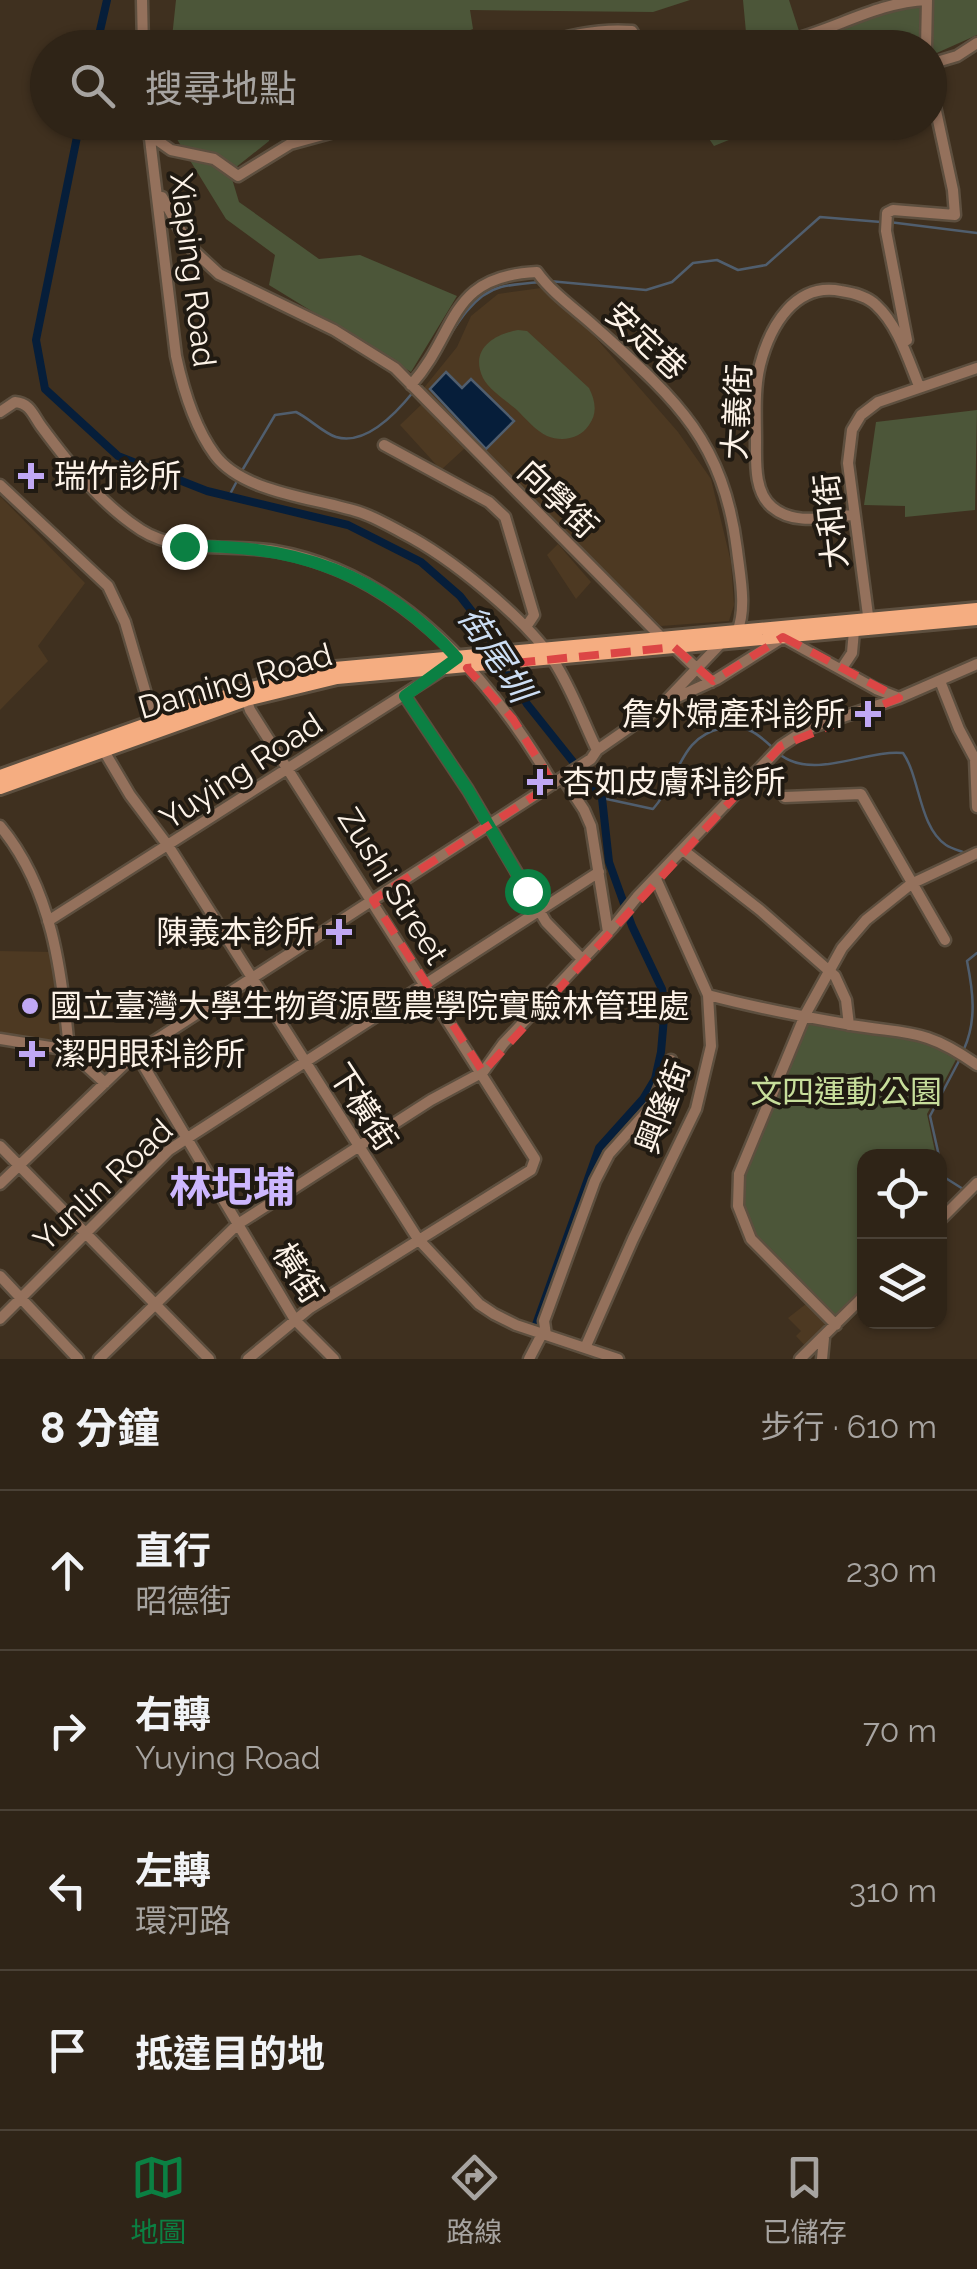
<!DOCTYPE html>
<html lang="zh-TW">
<meta charset="utf-8">
<style>
:root{--surface:#2f2417;--page:#372c20;--text:#f1f3f6;--muted:#a7a4a1;--line:#4a4136;--accent:#0b8043}
body{margin:0;font-family:Raleway,"Noto Sans TC",sans-serif;background:var(--page);color:var(--text)}
.controls{position:absolute;right:30px;bottom:30px;display:grid;overflow:hidden;border-radius:20px;box-shadow:0 2px 8px #0004}
.controls button{width:90px;height:90px;display:grid;place-items:center;padding:0;border:0;border-bottom:2px solid var(--line);background:var(--surface);color:var(--text);font:50px sans-serif}
.stop{position:absolute;width:30px;height:30px;margin:-22px;border:8px solid #0b8043;border-radius:50%;background:#fff}
.stop.end{background:#0b8043;border-color:#fff;box-shadow:0 2px 10px #0008}
.list{margin:0;padding:0;list-style:none}
h2{display:flex;justify-content:space-between;align-items:center;height:130px;margin:0;padding:0 40px;font-size:42px}
h2 small{font-size:32px;font-weight:400;color:var(--muted)}
.list li{display:grid;grid-template-columns:65px 1fr auto;gap:30px;align-items:center;box-sizing:border-box;height:160px;padding:0 40px;border-top:2px solid var(--line)}
.list b{display:block;font-size:38px;white-space:nowrap}
.list p{margin:0;font-size:32px;white-space:nowrap;color:var(--muted)}
.list em{font-size:32px;font-style:normal;color:var(--muted)}
.icon{flex:none;width:55px;height:55px;fill:none;stroke:currentColor;stroke-width:2;stroke-linecap:round;stroke-linejoin:round}
.map{position:relative;flex:none;width:977px;height:1359px;overflow:hidden}
.search{position:absolute;background:var(--surface);box-shadow:0 2px 8px #0004;left:30px;right:30px;top:30px;height:110px;display:flex;align-items:center;gap:25px;box-sizing:border-box;padding:0 35px;border-radius:55px;color:var(--muted);font-size:38px}
.sheet{height:770px;background:var(--surface)}
nav{display:flex;justify-content:space-around;align-items:center;box-sizing:border-box;height:140px;border-top:2px solid var(--line);background:var(--surface);font-size:28px;color:var(--muted)}
nav a{display:grid;justify-items:center;gap:5px}
nav .on{color:var(--accent)}
.map>svg:first-child{display:block}
.built{fill:#4d3922}
.green{fill:#4c5639}
.water{fill:#061e3a;stroke:#505e6e;stroke-width:2.5}
.lines{fill:none;stroke-linecap:round;stroke-linejoin:round}
.stream{stroke:#505e6e;stroke-width:2.5}
.canal{stroke:#061e3a;stroke-width:8}
.minor-casing{stroke:#5d4f3f;stroke-width:15}
.major-casing{stroke:#5d4f3f;stroke-width:18}
.minor{stroke:#94715c;stroke-width:10}
.major{stroke:#f5ad81;stroke-width:12}
.route{stroke:#0b8043;stroke-width:12}
.marked{fill:none;stroke:#dc4645;stroke-width:8;stroke-dasharray:20 12;stroke-linejoin:round}
.poi-dot{fill:#c0a8f4;stroke:#201a12;stroke-width:4}
.labels{text-anchor:middle;stroke-width:8;stroke-linejoin:round;paint-order:stroke}
.street-label{font-size:32px;fill:#fdf3e8;stroke:#201a12}
.poi-label{font-size:32px;fill:#fdf3e8;stroke:#201a12;text-anchor:start}
.park-label{font-size:32px;fill:#c7de9b;stroke:#201a12}
.water-label{font-size:35px;font-style:italic;fill:#ccdef4;stroke:#201a12}
.district-label{font-size:42px;font-weight:bold;fill:#cdb7fe;stroke:#201a12}
</style>
<div class="map">
<svg width="977" height="1359" viewBox="0 0 977 1359">
<rect width="100%" height="100%" fill="#3f301f"/>
<path class="built" d="M541,288L575,314L678,432L711,479L731,562L734,605L729,621L661,626L423,389L457,347L471,316L498,294Z
M423,403L465,448L441,470L400,425Z
M0,496L85,583L38,646L48,661L0,710Z
M558,544L591,582L576,599L547,555Z
M0,951L52,952L58,983L61,1030L60,1040L56,1043L0,1034Z
M811,1300L834,1324L808,1349L796,1336L801,1331L788,1318Z"/>
<path class="green" d="M176,0H690L653,12L470,10L473,29L428,47H171Z
M743,0H789L799,31L747,43Z
M921,0H977V35L930,56V48H751L844,26Z
M167,123H272L269,141L230,172L239,202L319,259L360,255L457,296L411,372L269,285L275,255L226,219Z
M698,123H771L714,146Z
M518,330L527,331L589,388C595,400 598,413 589,425C580,439 562,442 547,436C536,431 526,419 517,410C507,401 489,390 483,378C469,349 495,334 518,330Z
M977,410L975,510L905,517V506L864,505L876,422Z
M806,1018L892,1029L960,1052L927,1114L936,1156H864V1297L836,1325L754,1242L738,1206L739,1174Z"/>
<path class="water" d="M446,372L462,388L471,379L514,421L486,449L430,389Z"/>
<g class="lines">
<path class="stream" d="M889,222L977,233
M549,281L646,290L672,282L693,263L717,260L738,270L766,265L820,217L881,222
M419,384C443,354 462,297 501,287C514,284 528,283 542,282
M240,474L275,415L296,412C309,418 323,433 336,437C366,446 398,411 414,391
M229,496L237,481
M778,753C812,782 866,749 903,753C920,777 919,827 946,845C952,849 961,851 968,854
M602,798L653,809C681,778 678,737 723,728C746,724 757,733 772,747
M964,1049C977,1020 973,991 967,961L977,953
M939,1156L930,1116L961,1057
M940,1158L944,1177L963,1189"/>
<path class="canal" d="M96,48L107,0
M80,122L36,340L45,389L118,456L207,491L348,525L421,562L460,596L481,623L527,704L602,798L609,862L632,926L662,989L665,1006L661,1052L655,1079L643,1099L599,1148L534,1330"/>
<g class="minor-casing">
<path id="minor" d="M142,0L143,48
M528,48C562,37 596,28 632,31L642,48
M730,48C748,44 767,46 784,42C833,31 876,2 927,0L926,48
M930,64L957,56L977,43
M148,122L176,356C183,389 195,428 215,455C244,494 319,498 362,513C376,518 390,526 403,533C450,557 524,617 553,660C571,687 583,721 597,750
M150,135L171,150L214,159L238,176L290,144L345,129L353,122
M162,197L190,247L219,274L334,330L395,368L662,638
M902,343L907,340L886,231L887,213L893,210L955,215L953,190L930,83
M411,385C459,331 447,276 537,272C551,292 574,308 593,325C672,396 723,437 737,550C740,576 747,608 737,632
M0,412L15,402C30,403 33,415 41,426C69,464 101,504 141,530C178,554 231,544 275,551C402,573 491,679 553,784
M384,445L489,502L505,517L534,615L526,627
M0,485L108,586L125,622L156,728
M853,515C826,517 794,526 772,507C754,492 756,462 756,442C756,417 754,389 760,365C770,326 795,282 841,291C854,293 867,296 876,305C898,325 908,359 919,386
M869,623L848,463L852,430L861,415L878,402L977,368
M784,638L876,689L899,698L977,664
M674,647L711,682
M842,668L852,653L854,631
M940,681L959,729L975,759L977,807
M245,696L250,710L535,1159L531,1170L310,1308L248,1359
M405,696L468,790L546,922L582,959
M671,700L717,679L782,638
M101,746L130,795L169,847L418,1239L479,1304L494,1314L516,1325L618,1359
M563,778L584,810L591,826L608,932
M785,797L861,794L945,940
M0,826C52,888 62,972 69,1050L105,1083
M683,850L760,910L835,976L846,1000L849,1025
M48,921L444,669
M708,995C753,1007 800,1016 846,1024C905,1035 923,1026 977,1065
M0,1039L88,1053H136L295,1320L334,1359
M0,1146L209,1359
M0,1184L136,1053L591,759L597,750L662,705L723,641
M940,1220L977,1183
M0,1276L78,1359
M0,1319L169,1150L599,872
M836,1325L751,1239L738,1206L739,1174L805,1015L842,948L866,920L911,884L977,853
M546,1335L544,1321L595,1181L609,1154L652,1106L671,1060
M585,1348L633,1239L696,1109L711,1046L708,995L656,879
M99,1359L238,1224L431,1100L483,1072L503,1044L613,927L637,897L781,746L807,729L899,698
M529,1359L542,1334
M800,1359L864,1296
M822,1359L824,1338"/>
</g>
<g class="major-casing">
<path id="major" d="M0,776L243,690L335,668L977,609
M0,788L246,700L337,678L977,619"/>
</g>
<use href="#minor" class="minor"/>
<use href="#major" class="major"/>
</g>
<g class="lines">
<path class="route" d="M184,546C296,544 381,573 457,658L405,696L468,790L527,891"/>
</g>
<path class="marked" d="M783,637L899,698L781,746L483,1072L373,900L553,784L513,719L467,668L674,647L713,681Z"/>
<g class="poi-dot">
<path d="M26 461h10v10h10v10h-10v10h-10v-10h-10v-10h10z"/>
<path d="M863 699h10v10h10v10h-10v10h-10v-10h-10v-10h10z"/>
<path d="M535 767h10v10h10v10h-10v10h-10v-10h-10v-10h10z"/>
<path d="M334 917h10v10h10v10h-10v10h-10v-10h-10v-10h10z"/>
<circle cx="30" cy="1006" r="10"/>
<path d="M27 1039h10v10h10v10h-10v10h-10v-10h-10v-10h10z"/>
</g>
<g class="labels">
<g class="street-label">
<text transform="translate(193 270) rotate(83)" y="11">Xiaping Road</text>
<text transform="translate(646 341) rotate(43)" y="11">安定巷</text>
<text transform="translate(737 412) rotate(-87)" y="11">大義街</text>
<text transform="translate(558 499) rotate(44)" y="11">向學街</text>
<text transform="translate(831 521) rotate(-96)" y="11">大和街</text>
<text transform="translate(235 681) rotate(-16)" y="11">Daming Road</text>
<text transform="translate(241 771) rotate(-33)" y="11">Yuying Road</text>
<text transform="translate(393 886) rotate(58)" y="11">Zushi Street</text>
<text transform="translate(363 1107) rotate(57)" y="11">下橫街</text>
<text transform="translate(663 1107) rotate(-69)" y="11">興隆街</text>
<text transform="translate(103 1185) rotate(-43)" y="11">Yunlin Road</text>
<text transform="translate(298 1273) rotate(58)" y="11">橫街</text>
</g>
<g class="poi-label">
<text x="54" y="487">瑞竹診所</text>
<text x="846" y="725" text-anchor="end">詹外婦產科診所</text>
<text x="562" y="793">杏如皮膚科診所</text>
<text x="316" y="943" text-anchor="end">陳義本診所</text>
<text x="50" y="1017">國立臺灣大學生物資源暨農學院實驗林管理處</text>
<text x="54" y="1065">潔明眼科診所</text>
</g>
<g class="park-label">
<text x="846" y="1103">文四運動公園</text>
</g>
<g class="water-label">
<text transform="translate(496 654) rotate(57)" y="12">街尾圳</text>
</g>
<g class="district-label">
<text x="232" y="1202">林圯埔</text>
</g>
</g>
</svg>
<div class="controls">
<button><svg class="icon" aria-label="locate" viewBox="0 0 24 24"><circle cx="12" cy="12" r="6"/><path d="M12 2v4M12 18v4M2 12h4M18 12h4"/></svg></button>
<button><svg class="icon" aria-label="layers" viewBox="0 0 24 24"><path d="M12 4l9 5-9 5-9-5zM3 14l9 5 9-5"/></svg></button>
</div>
<div class="stop" style="left:527px;top:891px"></div>
<div class="stop end" style="left:184px;top:546px"></div>
<div class="search"><svg class="icon" aria-label="search" viewBox="0 0 24 24"><circle cx="10" cy="10" r="6"/><path d="M15 15l6 6"/></svg>搜尋地點</div>
</div>
<section class="sheet">
<h2>8 分鐘<small>步行 · 610 m</small></h2>
<ul class="list">
<li><svg class="icon" aria-label="ahead" viewBox="0 0 24 24"><path d="M12 20V5M6 11l6-6 6 6"/></svg><div><b>直行</b><p>昭德街</p></div><em>230 m</em></li>
<li><svg class="icon" aria-label="right" viewBox="0 0 24 24"><path d="M7 20v-9h11M14 6l5 5-5 5"/></svg><div><b>右轉</b><p>Yuying Road</p></div><em>70 m</em></li>
<li><svg class="icon" aria-label="left" viewBox="0 0 24 24"><path d="M17 20v-9H6M10 6l-5 5 5 5"/></svg><div><b>左轉</b><p>環河路</p></div><em>310 m</em></li>
<li><svg class="icon" aria-label="arrive" viewBox="0 0 24 24"><path d="M6 21V4h12l-3 4 3 4H6"/></svg><div><b>抵達目的地</b></div></li>
</ul>
</section>
<nav>
<a class="on"><svg class="icon" aria-label="map" viewBox="0 0 24 24"><path d="M3 6l6-2 6 2 6-2v14l-6 2-6-2-6 2zM9 4v14M15 6v14"/></svg>地圖</a>
<a><svg class="icon" aria-label="directions" viewBox="0 0 24 24"><path d="M12 3l9 9-9 9-9-9zM9 14v-3h6M13 9l2 2-2 2"/></svg>路線</a>
<a><svg class="icon" aria-label="saved" viewBox="0 0 24 24"><path d="M7 4h10v16l-5-4-5 4z"/></svg>已儲存</a>
</nav>
